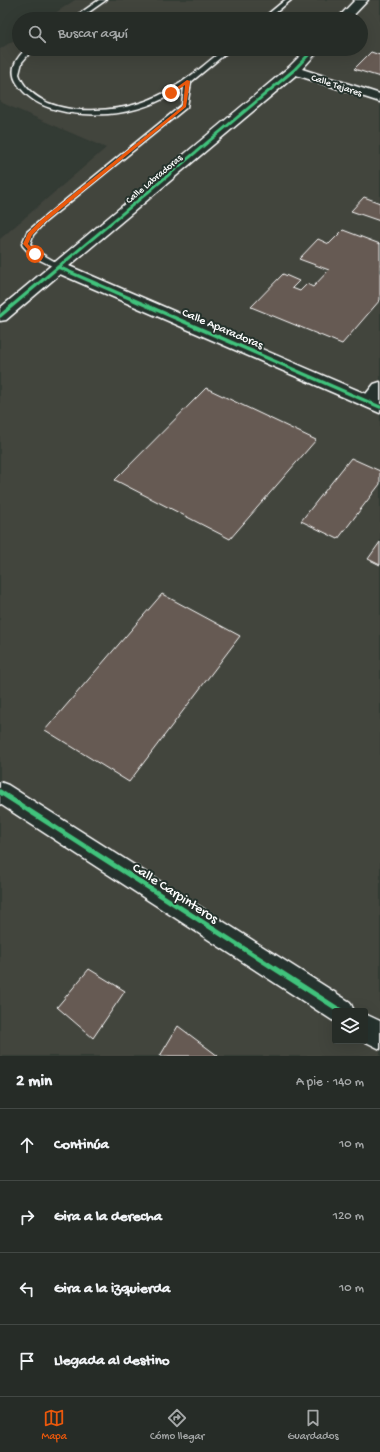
<!DOCTYPE html>
<html lang="es">
<meta charset="utf-8">
<style>
:root{--surface:#262c27;--page:#2e342f;--text:#f1f3f6;--muted:#a4a7a7;--line:#424844;--accent:#ea580c}
body{margin:0;font-family:"Gochi Hand",sans-serif;background:var(--page);color:var(--text)}
.controls{position:absolute;right:12px;bottom:12px;display:grid;overflow:hidden;border-radius:4px;box-shadow:0 4px 16px #0002}
.controls button{width:36px;height:36px;display:grid;place-items:center;padding:0;border:0;border-bottom:1px solid var(--line);background:var(--surface);color:var(--text);font:20px sans-serif}
.stop{position:absolute;width:12px;height:12px;margin:-9px;border:3px solid #ea580c;border-radius:50%;background:#fff}
.stop.end{background:#ea580c;border-color:#fff;box-shadow:0 1px 4px #0008}
.list{margin:0;padding:0;list-style:none}
h2{display:flex;justify-content:space-between;align-items:center;height:52px;margin:0;padding:0 16px;font-size:17px}
h2 small{font-size:13px;font-weight:400;color:var(--muted)}
.list li{display:grid;grid-template-columns:26px 1fr auto;gap:12px;align-items:center;box-sizing:border-box;height:72px;padding:0 16px;border-top:1px solid var(--line)}
.list b{display:block;font-size:15px;white-space:nowrap}
.list em{font-size:13px;font-style:normal;color:var(--muted)}
.icon{flex:none;width:22px;height:22px;fill:none;stroke:currentColor;stroke-width:2;stroke-linecap:round;stroke-linejoin:round}
.map{position:relative;flex:none;width:380px;height:1056px;overflow:hidden}
.search{position:absolute;background:var(--surface);box-shadow:0 4px 16px #0002;left:12px;right:12px;top:12px;height:44px;display:flex;align-items:center;gap:10px;box-sizing:border-box;padding:0 14px;border-radius:22px;color:var(--muted);font-size:15px}
.sheet{height:340px;background:var(--surface)}
nav{display:flex;justify-content:space-around;align-items:center;box-sizing:border-box;height:56px;border-top:1px solid var(--line);background:var(--surface);font-size:11px;color:var(--muted)}
nav a{display:grid;justify-items:center;gap:2px}
nav .on{color:var(--accent)}
.map>svg:first-child{display:block}
.built{fill:#42443d;fill-rule:evenodd}
.building{fill:#665a52;stroke:#fff}
.lines{fill:none;stroke-linecap:round;stroke-linejoin:round}
.lane-casing{stroke:#fff;stroke-width:3}
.street-casing{stroke:#fff;stroke-width:3}
.lane{fill:#26332d;fill-rule:evenodd}
.street{fill:#26332d;fill-rule:evenodd}
.cycleway-far2-casing{stroke:#26332d;stroke-width:5}
.cycleway-far1-casing{stroke:#26332d;stroke-width:6}
.cycleway-casing{stroke:#26332d;stroke-width:8}
.cycleway-far2{stroke:#40c37c;stroke-width:3}
.cycleway-far1{stroke:#40c37c;stroke-width:3.5}
.cycleway{stroke:#40c37c;stroke-width:5}
.route{fill:#ea580c}
.labels{text-anchor:middle;stroke-width:4;stroke-linejoin:round;paint-order:stroke}
.far-street-label{font-size:10px;fill:#fff;stroke:#26332d}
.street-label{font-size:12px;fill:#fff;stroke:#26332d}
.near-street-label{font-size:14px;fill:#fff;stroke:#26332d}
</style>
<div class="map">
<svg width="380" height="1056" viewBox="0 0 380 1056">
<rect width="100%" height="100%" fill="#333b34"/>
<filter id="ink" filterUnits="userSpaceOnUse"><feTurbulence type="fractalNoise" baseFrequency=".025" numOctaves="2"/><feDisplacementMap in="SourceGraphic" scale="8" xChannelSelector="R" yChannelSelector="G"/><feConvolveMatrix kernelMatrix="1 2 1 2 8 2 1 2 1" color-interpolation-filters="sRGB"/></filter>
<g filter="url(#ink)">
<path class="built" d="M75,0H380V1056H0V239L106,148L0,102V49L19,37V49H361V19H46ZM335,1011H365V1041H335Z"/>
<path class="building" d="M371,52L380,55V77L354,69Z
M364,197L380,203V221L351,211Z
M343,230L380,244V300L342,344L251,307L283,274L299,281L292,288L300,291L307,284L313,287L329,270L299,259L318,239L329,244Z
M206,388L316,440L230,539L115,480Z
M351,458L380,471V484L338,539L301,521Z
M380,542V565L368,559Z
M162,594L240,636L129,782L45,730Z
M89,969L125,991L93,1038L57,1007Z
M178,1026L218,1056H160Z"/>
<g class="lines">
<g class="lane-casing">
<path id="lane" d="M99,0H106L79,19H72Z
M285,0H291L268,19H262Z
M26,49H33L22,62L19,74C23,88 36,97 48,103C63,109 80,111 96,110C153,109 183,83 224,49H231L191,82L187,107L45,222L33,235L30,244L38,252L61,265L62,267L58,269L32,256L23,246L22,244L27,232L41,220L182,105L184,87C161,102 136,112 108,114C76,116 35,112 17,83C9,70 16,58 26,49Z"/>
</g>
<g class="street-casing">
<path id="street" d="M355,0H368L350,19H337Z
M307,49H320L302,69L380,94V102L296,75L69,266L366,394L374,384L380,382V413L60,274L6,320L0,321V308L289,67Z
M0,782L8,785L350,1002L354,1011H335V1021L332,1020L0,804Z
M365,1014L380,1021V1049L364,1041Z"/>
</g>
<use href="#lane" class="lane"/>
<use href="#street" class="street"/>
<g class="cycleway-far2-casing">
<path id="cycleway-far2" d="M62,264L294,70L314,49"/>
</g>
<g class="cycleway-far1-casing">
<path id="cycleway-far1" d="M58,267L380,407
M0,316L63,263"/>
</g>
<g class="cycleway-casing">
<path id="cycleway" d="M0,792L341,1011"/>
</g>
<use href="#cycleway-far2" class="cycleway-far2"/>
<use href="#cycleway-far1" class="cycleway-far1"/>
<use href="#cycleway" class="cycleway"/>
</g>
</g>
<path class="route" d="M187,80L190,81L186,107L45,222L32,235L28,244L38,254L33,255L23,244L28,233L41,220L183,106L185,85L172,94L169,93Z"/>
<g class="labels">
<g class="far-street-label">
<text transform="translate(337 84) rotate(18)" y="4">Calle Tejares</text>
<text transform="translate(153 178) rotate(-40)" y="4">Calle Labradoras</text>
</g>
<g class="street-label">
<text transform="translate(223 328) rotate(23)" y="4">Calle Aparadoras</text>
</g>
<g class="near-street-label">
<text transform="translate(176 892) rotate(33)" y="5">Calle Carpinteros</text>
</g>
</g>
</svg>
<div class="controls">
<button><svg class="icon" aria-label="layers" viewBox="0 0 24 24"><path d="M12 4l9 5-9 5-9-5zM3 14l9 5 9-5"/></svg></button>
</div>
<div class="stop" style="left:35px;top:254px"></div>
<div class="stop end" style="left:171px;top:93px"></div>
<div class="search"><svg class="icon" aria-label="search" viewBox="0 0 24 24"><circle cx="10" cy="10" r="6"/><path d="M15 15l6 6"/></svg>Buscar aquí</div>
</div>
<section class="sheet">
<h2>2 min<small>A pie · 140 m</small></h2>
<ul class="list">
<li><svg class="icon" aria-label="ahead" viewBox="0 0 24 24"><path d="M12 20V5M6 11l6-6 6 6"/></svg><div><b>Continúa</b></div><em>10 m</em></li>
<li><svg class="icon" aria-label="right" viewBox="0 0 24 24"><path d="M7 20v-9h11M14 6l5 5-5 5"/></svg><div><b>Gira a la derecha</b></div><em>120 m</em></li>
<li><svg class="icon" aria-label="left" viewBox="0 0 24 24"><path d="M17 20v-9H6M10 6l-5 5 5 5"/></svg><div><b>Gira a la izquierda</b></div><em>10 m</em></li>
<li><svg class="icon" aria-label="arrive" viewBox="0 0 24 24"><path d="M6 21V4h12l-3 4 3 4H6"/></svg><div><b>Llegada al destino</b></div></li>
</ul>
</section>
<nav>
<a class="on"><svg class="icon" aria-label="map" viewBox="0 0 24 24"><path d="M3 6l6-2 6 2 6-2v14l-6 2-6-2-6 2zM9 4v14M15 6v14"/></svg>Mapa</a>
<a><svg class="icon" aria-label="directions" viewBox="0 0 24 24"><path d="M12 3l9 9-9 9-9-9zM9 14v-3h6M13 9l2 2-2 2"/></svg>Cómo llegar</a>
<a><svg class="icon" aria-label="saved" viewBox="0 0 24 24"><path d="M7 4h10v16l-5-4-5 4z"/></svg>Guardados</a>
</nav>
